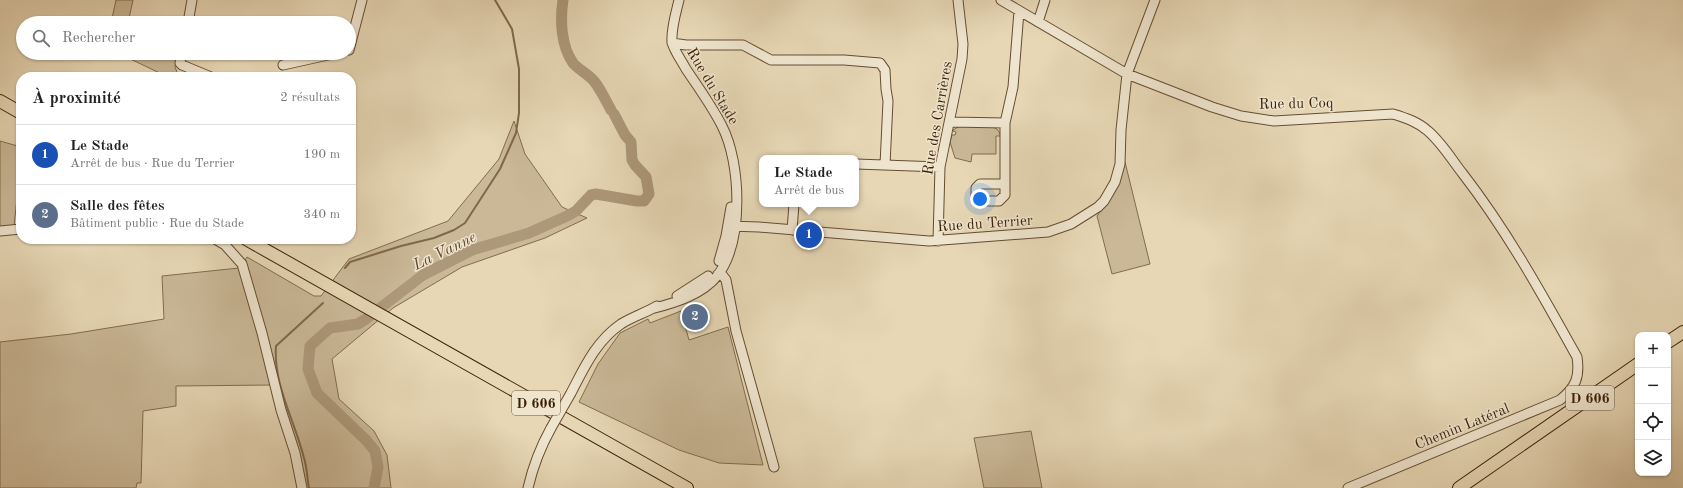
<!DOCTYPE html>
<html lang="fr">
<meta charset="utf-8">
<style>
:root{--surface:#fff;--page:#f6f6f6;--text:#222;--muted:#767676;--line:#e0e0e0;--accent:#2563eb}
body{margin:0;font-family:"Old Standard TT",serif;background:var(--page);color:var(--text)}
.controls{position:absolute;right:12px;bottom:12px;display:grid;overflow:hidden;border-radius:8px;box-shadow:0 1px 3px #0004}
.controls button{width:36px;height:36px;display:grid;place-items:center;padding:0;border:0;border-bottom:1px solid var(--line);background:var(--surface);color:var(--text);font:20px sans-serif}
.you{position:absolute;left:980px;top:199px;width:14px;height:14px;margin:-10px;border:3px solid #fff;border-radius:50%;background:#1a73e8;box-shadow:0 0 0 6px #1a73e833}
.badge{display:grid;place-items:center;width:26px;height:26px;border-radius:50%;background:var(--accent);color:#fff;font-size:13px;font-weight:700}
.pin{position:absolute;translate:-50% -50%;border:2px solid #fff;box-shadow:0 1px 4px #0006}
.popup{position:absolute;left:759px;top:155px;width:100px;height:52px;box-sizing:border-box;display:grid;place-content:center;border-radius:8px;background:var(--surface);filter:drop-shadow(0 1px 3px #0005);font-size:13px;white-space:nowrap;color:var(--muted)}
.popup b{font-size:15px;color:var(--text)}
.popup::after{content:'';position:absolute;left:50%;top:100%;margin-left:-8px;border:8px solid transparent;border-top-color:var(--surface)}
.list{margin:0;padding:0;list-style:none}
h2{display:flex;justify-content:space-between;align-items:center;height:52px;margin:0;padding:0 16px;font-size:17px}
h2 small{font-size:13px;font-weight:400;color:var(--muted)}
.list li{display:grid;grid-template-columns:26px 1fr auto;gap:12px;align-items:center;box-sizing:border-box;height:60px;padding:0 16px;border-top:1px solid var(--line)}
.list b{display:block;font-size:15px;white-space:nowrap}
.list p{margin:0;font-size:13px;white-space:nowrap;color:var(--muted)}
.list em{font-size:13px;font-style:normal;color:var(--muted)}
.icon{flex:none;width:22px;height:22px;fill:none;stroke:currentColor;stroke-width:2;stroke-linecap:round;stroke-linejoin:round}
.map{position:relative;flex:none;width:1683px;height:488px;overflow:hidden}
.search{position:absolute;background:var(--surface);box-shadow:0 1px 3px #0004;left:16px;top:16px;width:340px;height:44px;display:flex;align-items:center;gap:10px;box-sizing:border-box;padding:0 14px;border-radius:22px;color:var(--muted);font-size:15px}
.panel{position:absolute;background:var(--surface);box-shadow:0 1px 3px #0004;left:16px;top:72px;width:340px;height:172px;border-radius:16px}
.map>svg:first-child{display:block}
.green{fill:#cab897;stroke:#826c4e}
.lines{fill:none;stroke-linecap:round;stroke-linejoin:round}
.stream{stroke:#7f684b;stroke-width:2}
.river{stroke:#ad9879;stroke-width:11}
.minor-casing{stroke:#664d31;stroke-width:11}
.major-casing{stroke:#3b1f05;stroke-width:14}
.minor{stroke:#efe5cf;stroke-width:9}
.major{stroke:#e7d7b5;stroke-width:12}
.minor-bridge-casing{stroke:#664d31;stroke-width:11;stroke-linecap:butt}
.minor-bridge{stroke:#efe5cf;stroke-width:9}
.labels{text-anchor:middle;stroke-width:3;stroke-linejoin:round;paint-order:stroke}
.shield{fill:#efe5cf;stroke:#715a42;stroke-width:1}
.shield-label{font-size:14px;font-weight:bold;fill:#3b1f05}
.street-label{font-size:15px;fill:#3b1f05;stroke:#efe5cf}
.water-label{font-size:16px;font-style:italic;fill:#63492e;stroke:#efe5cf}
</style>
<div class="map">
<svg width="1683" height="488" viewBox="0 0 1683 488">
<rect width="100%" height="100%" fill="#e7d7b5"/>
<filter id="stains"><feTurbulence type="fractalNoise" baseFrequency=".005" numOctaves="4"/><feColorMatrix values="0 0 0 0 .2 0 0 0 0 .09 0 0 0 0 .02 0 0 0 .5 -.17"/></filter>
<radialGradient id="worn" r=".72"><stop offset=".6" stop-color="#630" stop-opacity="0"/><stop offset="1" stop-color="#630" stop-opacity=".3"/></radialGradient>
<path class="green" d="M116,0H133L128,23H111Z
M118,53H164L177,59L175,67L179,77H168Z
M514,121L525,154L562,207L587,218L545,238L462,267L393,308L332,359L339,399L374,431L387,455L391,488H305L243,263L247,257L314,296H321L349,259L448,221L499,159Z
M960,126L993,127L998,130L1001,136H996V154H972L971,162L955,158L950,142L952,135H955L956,132L953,131V130Z
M0,141L21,147V161L14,226L0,227Z
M1125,162L1150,264L1112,274L1097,216L1107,202Z
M239,268L272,385L176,386V406L143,411L141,483H137L136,488H0V342L71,334L164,319L162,276Z
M681,311L689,340L728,327L763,465L719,463L679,450L579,402L598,364L620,333L648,319L650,323Z
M1031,431L1042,488H984L974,438Z"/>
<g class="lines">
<path class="stream" d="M345,268L350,262L401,246L434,238L454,230L465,223L500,169L516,133L519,113V69L512,29L495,0
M309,488C307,478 307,467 304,458C295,421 273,385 276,346L323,303"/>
<path class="river" d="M563,0C560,20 561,46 573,63C579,70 588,74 594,81C601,90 606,101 611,110
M374,488L378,467L375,451L366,440L317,393L308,369L310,346L330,328L358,324L366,319L423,275L472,250L529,233L567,216L576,211L591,195L596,194L637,201H644L649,194L646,177L635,165L632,160L631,142L625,135L614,114"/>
<g class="minor-casing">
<path id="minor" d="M1001,0L1127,74L1212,107L1241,116L1274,121L1393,114C1406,118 1418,122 1428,131C1442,143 1452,160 1463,174C1507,231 1542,294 1577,357C1580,377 1576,387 1560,400L1348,488
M1038,22L1045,0
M188,23L192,0
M672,43L686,45H743L771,60H844L880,63L885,70L886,89L888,101L885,165
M349,50L362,0
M182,53L180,63L182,65L211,77
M283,65L337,53
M951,122L1005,123
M856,164L940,167
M1005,184V195L999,201H980L976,195V188L980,184H1005V123L1013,87L1019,11
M728,226L759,227L929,241L1048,232L1071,224L1098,207L1104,201L1115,182L1120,164L1121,130L1127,74L1155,0
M792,230L794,204
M0,231L21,229
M215,239L225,245L242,264L262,333L281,410L295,453L302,488
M938,241L940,167L962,59L963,44L958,0
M719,261L726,236L731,207
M718,274L723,276L726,280L736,331L774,467
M677,296L708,276
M651,309C675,303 702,295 718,275C744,240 741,163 722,126C712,106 698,87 686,69C682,61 674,51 672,42C671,28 676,13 679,0
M571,393C584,368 596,341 621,324C632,317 645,313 657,306
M528,488C533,466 540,448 551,428"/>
</g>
<g class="major-casing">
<path id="major" d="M0,101L21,113
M246,239L687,488
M1668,342L1683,332
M1459,488L1638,364"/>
</g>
<use href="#minor" class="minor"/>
<use href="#major" class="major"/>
<g class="minor-bridge-casing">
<path id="minor-bridge" d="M551,428L571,393"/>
</g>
<use href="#minor-bridge" class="minor-bridge"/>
</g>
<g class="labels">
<g class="shield">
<rect x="1566" y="386" width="48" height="24" rx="3"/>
<rect x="512" y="391" width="48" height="24" rx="3"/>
</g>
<g class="shield-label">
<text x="1590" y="403">D 606</text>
<text x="536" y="408">D 606</text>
</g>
<g class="street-label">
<text transform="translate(713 86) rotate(59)" y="5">Rue du Stade</text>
<text transform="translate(1296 103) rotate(-1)" y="5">Rue du Coq</text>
<text transform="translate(937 118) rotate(-80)" y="5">Rue des Carrières</text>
<text transform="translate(985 223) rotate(-4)" y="5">Rue du Terrier</text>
<text transform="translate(1462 426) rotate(-22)" y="5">Chemin Latéral</text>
</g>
<g class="water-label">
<text transform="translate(444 250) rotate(-26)" y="6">La Vanne</text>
</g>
</g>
<rect width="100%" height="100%" filter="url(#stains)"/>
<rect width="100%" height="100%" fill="url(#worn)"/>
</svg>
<div class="controls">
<button>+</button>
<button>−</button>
<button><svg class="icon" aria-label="locate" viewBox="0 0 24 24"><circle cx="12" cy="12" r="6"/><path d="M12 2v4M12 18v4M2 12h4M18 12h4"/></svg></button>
<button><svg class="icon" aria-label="layers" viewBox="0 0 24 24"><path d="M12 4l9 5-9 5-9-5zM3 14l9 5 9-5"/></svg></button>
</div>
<div class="you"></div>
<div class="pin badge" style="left:809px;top:235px;background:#1a4fb4">1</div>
<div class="popup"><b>Le Stade</b>Arrêt de bus</div>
<div class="pin badge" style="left:695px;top:317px;background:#5c6f8a">2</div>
<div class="search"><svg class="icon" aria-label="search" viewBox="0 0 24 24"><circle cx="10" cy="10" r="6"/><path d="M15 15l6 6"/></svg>Rechercher</div>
<section class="panel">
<h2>À proximité<small>2 résultats</small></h2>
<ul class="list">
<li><span class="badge" style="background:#1a4fb4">1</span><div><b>Le Stade</b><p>Arrêt de bus · Rue du Terrier</p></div><em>190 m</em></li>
<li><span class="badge" style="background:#5c6f8a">2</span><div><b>Salle des fêtes</b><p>Bâtiment public · Rue du Stade</p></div><em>340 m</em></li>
</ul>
</section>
</div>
